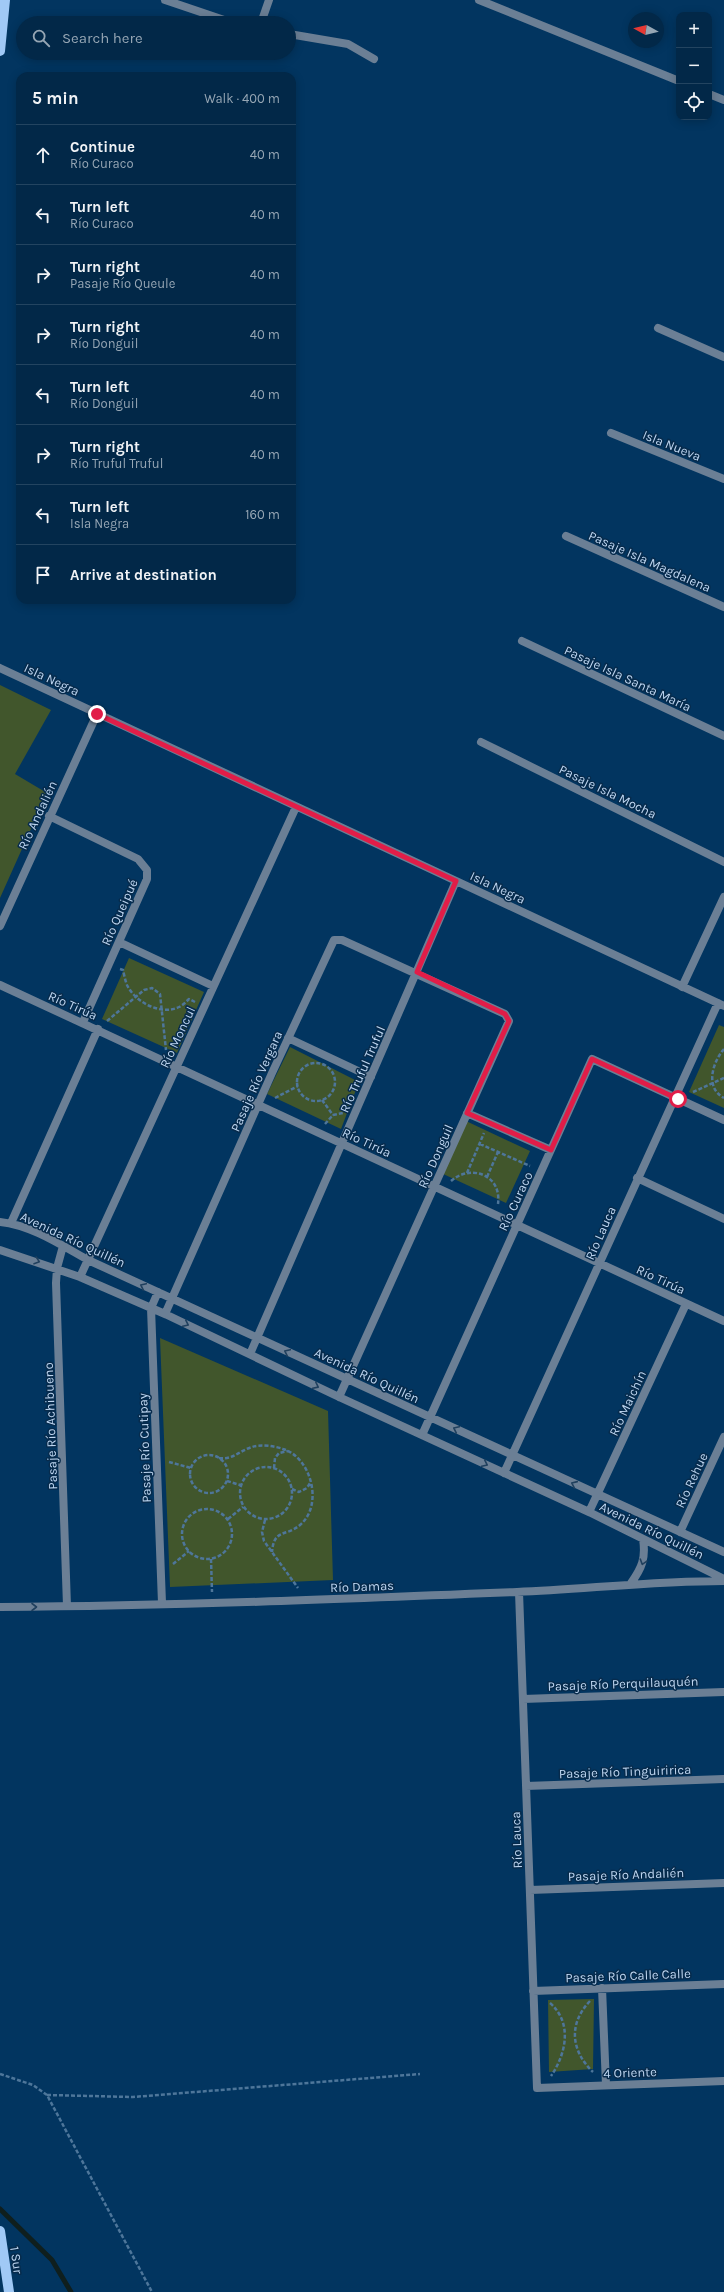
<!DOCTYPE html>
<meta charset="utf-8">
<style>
:root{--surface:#022848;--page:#103452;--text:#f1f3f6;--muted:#96a6b4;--line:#234460}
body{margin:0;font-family:Karla,sans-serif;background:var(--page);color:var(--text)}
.controls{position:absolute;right:12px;top:12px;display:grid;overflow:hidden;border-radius:8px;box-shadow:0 2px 10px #0003}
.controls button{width:36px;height:36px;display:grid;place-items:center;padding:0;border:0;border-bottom:1px solid var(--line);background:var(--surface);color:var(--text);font:20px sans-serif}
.compass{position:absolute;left:628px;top:12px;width:36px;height:36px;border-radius:50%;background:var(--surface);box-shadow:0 2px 10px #0003;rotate:278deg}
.stop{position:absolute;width:12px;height:12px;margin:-9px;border:3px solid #e11d48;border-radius:50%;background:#fff}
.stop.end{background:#e11d48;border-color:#fff;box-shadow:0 1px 4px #0008}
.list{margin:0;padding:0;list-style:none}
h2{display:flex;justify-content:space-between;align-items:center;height:52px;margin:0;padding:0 16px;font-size:17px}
h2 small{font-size:13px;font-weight:400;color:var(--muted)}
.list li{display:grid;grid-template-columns:26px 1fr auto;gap:12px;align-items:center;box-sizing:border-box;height:60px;padding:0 16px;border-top:1px solid var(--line)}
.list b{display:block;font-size:15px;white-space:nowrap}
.list p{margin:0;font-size:13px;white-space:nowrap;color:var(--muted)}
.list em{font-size:13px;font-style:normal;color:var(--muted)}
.icon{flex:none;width:22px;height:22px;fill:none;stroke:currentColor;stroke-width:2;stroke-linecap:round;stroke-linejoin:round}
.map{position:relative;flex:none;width:724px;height:2292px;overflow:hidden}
.search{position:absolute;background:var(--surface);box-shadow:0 2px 10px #0003;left:16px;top:16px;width:280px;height:44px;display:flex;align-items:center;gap:10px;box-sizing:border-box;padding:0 14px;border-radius:22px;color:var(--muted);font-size:15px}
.panel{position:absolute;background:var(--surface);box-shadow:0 2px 10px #0003;left:16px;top:72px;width:280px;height:532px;border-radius:12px}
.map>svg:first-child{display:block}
.green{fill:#41562c}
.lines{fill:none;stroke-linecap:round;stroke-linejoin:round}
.stream{stroke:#0f1f1e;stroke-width:5}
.path{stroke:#4e769a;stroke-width:2.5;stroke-dasharray:4 2;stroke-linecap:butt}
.service{stroke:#6b7f95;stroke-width:8}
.minor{stroke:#6b7f95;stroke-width:8}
.primary{stroke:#a0c9f6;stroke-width:10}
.oneway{stroke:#20405e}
.route{stroke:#e11d48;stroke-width:5}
.labels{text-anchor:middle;stroke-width:3;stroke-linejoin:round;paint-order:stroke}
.street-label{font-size:13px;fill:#bed6f1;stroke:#072b4c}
</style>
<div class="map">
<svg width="724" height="2292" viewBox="0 0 724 2292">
<rect width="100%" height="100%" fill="#023560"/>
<path class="green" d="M0,685L51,710L15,774L47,793L0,898Z
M129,958L204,992L177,1053L102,1019Z
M719,1025L724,1027V1108L689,1092Z
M290,1047L359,1082L341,1129L267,1094Z
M466,1121L530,1151L506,1203L441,1173Z
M160,1338L328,1411L333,1580L170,1587Z
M594,1999L593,2069L549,2072L548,2000Z"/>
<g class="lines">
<path class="stream" d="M0,2209L52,2260L71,2292"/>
<path class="path" d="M120,969L123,970C124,974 125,980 127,985C135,1002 161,1016 179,1007C183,1005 186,1002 189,999L195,1002
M107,1021L144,990L152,988L160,994L166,1050
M724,1049C712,1063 705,1088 724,1098
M297 1082a19 19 0 1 1 38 0a19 19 0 1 1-38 0Z
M693,1092L724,1078
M275,1098L298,1086
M322,1100L333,1115
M325,1124L333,1115L343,1113
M480,1144L530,1166
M467,1173L484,1133
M487,1177L498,1152
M451,1181C470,1164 502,1174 498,1204
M190 1474a19 19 0 1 1 38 0a19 19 0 1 1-38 0Z
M219,1458C233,1460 239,1451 252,1447C260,1444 275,1446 283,1449C311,1457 324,1505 300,1525C286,1537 274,1528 272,1552
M169,1462L191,1468
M240 1493a26 26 0 1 1 52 0a26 26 0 1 1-52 0Z
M274,1468L275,1458L279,1453L288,1451
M227,1481L240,1485
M292,1489L299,1492L307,1488L310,1483
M182 1534a25 25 0 1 1 50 0a25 25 0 1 1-50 0Z
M228,1519L243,1507
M265,1520L262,1532L264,1541L298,1588
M211,1559L212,1592
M173,1564L189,1551
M590,2001C568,2024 571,2051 593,2072
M550,2003C573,2023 566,2054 551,2076
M0,2074L33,2085L47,2095L152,2292
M47,2095L133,2097L420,2074"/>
<path class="service" d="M289,34L348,44L374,59"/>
<path class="minor" d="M165,0L233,23
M479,0L679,81
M261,23L269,0
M709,94L724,100
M658,328L724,357
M611,433L724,479
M566,536L724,607
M522,641L724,736
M0,668L724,1006
M481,742L724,862
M49,816L138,859L147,870V879L83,1022
M0,926L97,714
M119,942L213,986
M0,985L724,1321
M682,987L724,897
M288,1038L371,1077
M467,1113L551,1150
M637,1178L724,1219
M0,1222C31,1225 61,1245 88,1260L724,1552
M11,1223L98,1029
M63,1246L57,1268L56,1283L67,1606
M0,1250L80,1277L165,1314L339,1397L589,1512L724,1579
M80,1277L296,807
M158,1292L151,1308L162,1603
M165,1314L272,1073L334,940H342L505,1014L509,1021L339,1397
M250,1354L456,881
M422,1435L592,1059L724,1120
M504,1473L718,1003
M589,1512L686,1304
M680,1532L724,1437
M631,1583C642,1568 646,1558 643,1539
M519,1592L537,2088L724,2081
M0,1607C172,1606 345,1599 517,1592C586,1589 655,1581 724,1581
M523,1699L724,1692
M526,1786L724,1779
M530,1890L724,1883
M602,1988L606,2085
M533,1991L724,1984"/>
<path class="primary" d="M0,51L5,0
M0,2231L9,2292"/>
</g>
<defs><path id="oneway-chevron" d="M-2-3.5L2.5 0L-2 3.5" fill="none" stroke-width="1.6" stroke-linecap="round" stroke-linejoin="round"/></defs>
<g class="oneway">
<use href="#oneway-chevron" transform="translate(37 1261) rotate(19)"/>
<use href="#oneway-chevron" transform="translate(143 1286) rotate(-155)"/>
<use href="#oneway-chevron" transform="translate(186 1324) rotate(25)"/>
<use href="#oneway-chevron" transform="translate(287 1352) rotate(-155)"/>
<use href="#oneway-chevron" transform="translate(316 1386) rotate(26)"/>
<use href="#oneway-chevron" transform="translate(456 1429) rotate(-155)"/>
<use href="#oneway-chevron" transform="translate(485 1464) rotate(25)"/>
<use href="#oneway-chevron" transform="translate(574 1484) rotate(-156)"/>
<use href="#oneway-chevron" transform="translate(643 1562) rotate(107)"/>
<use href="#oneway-chevron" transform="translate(34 1607)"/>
</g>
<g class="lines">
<path class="route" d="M97,714L456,881L417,972L505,1014L509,1021L467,1113L551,1150L592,1059L678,1099"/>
</g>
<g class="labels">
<g class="street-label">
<text transform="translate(672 445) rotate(22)" y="5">Isla Nueva</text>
<text transform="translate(650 561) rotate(24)" y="5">Pasaje Isla Magdalena</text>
<text transform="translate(628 678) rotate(25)" y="5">Pasaje Isla Santa María</text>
<text transform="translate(52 679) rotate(25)" y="5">Isla Negra</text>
<text transform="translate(608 791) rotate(26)" y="5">Pasaje Isla Mocha</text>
<text transform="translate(37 815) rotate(-65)" y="5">Río Andalién</text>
<text transform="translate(498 887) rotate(25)" y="5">Isla Negra</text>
<text transform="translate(119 912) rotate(-66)" y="5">Río Queipué</text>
<text transform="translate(73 1005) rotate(24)" y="5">Río Tirúa</text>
<text transform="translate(177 1037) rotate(-65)" y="5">Río Moncul</text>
<text transform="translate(362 1069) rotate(-66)" y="5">Río Truful Truful</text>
<text transform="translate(256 1081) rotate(-66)" y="5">Pasaje Río Vergara</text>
<text transform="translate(367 1142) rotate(25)" y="5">Río Tirúa</text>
<text transform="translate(435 1156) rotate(-66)" y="5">Río Donguil</text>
<text transform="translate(515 1201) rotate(-65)" y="5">Río Curaco</text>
<text transform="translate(600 1233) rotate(-66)" y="5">Río Lauca</text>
<text transform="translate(73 1239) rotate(25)" y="5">Avenida Río Quillén</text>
<text transform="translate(661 1279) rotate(25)" y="5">Río Tirúa</text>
<text transform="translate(367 1375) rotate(25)" y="5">Avenida Río Quillén</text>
<text transform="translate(627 1403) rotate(-65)" y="5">Río Maichín</text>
<text transform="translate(50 1426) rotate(-92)" y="5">Pasaje Río Achibueno</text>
<text transform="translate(144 1448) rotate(-92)" y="5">Pasaje Río Cutipay</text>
<text transform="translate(691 1480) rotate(-65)" y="5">Río Rehue</text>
<text transform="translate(652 1530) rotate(26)" y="5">Avenida Río Quillén</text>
<text transform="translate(362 1586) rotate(-2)" y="5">Río Damas</text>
<text transform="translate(623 1683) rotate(-2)" y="5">Pasaje Río Perquilauquén</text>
<text transform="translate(625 1771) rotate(-2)" y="5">Pasaje Río Tinguiririca</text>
<text transform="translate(516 1840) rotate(-92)" y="5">Río Lauca</text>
<text transform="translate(626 1874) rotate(-2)" y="5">Pasaje Río Andalién</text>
<text transform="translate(628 1975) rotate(-2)" y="5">Pasaje Río Calle Calle</text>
<text transform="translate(630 2072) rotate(-2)" y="5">4 Oriente</text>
<text transform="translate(17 2260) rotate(82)" y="5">1 Sur</text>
</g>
</g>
</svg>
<div class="controls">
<button>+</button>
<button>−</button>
<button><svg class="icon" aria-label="locate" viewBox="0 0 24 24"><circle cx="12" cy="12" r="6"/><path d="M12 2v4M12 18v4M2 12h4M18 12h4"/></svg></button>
</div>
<svg class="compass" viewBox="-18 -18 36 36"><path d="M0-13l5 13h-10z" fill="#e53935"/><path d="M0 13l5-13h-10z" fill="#96a6b4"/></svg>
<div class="stop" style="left:678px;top:1099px"></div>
<div class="stop end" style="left:97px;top:714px"></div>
<div class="search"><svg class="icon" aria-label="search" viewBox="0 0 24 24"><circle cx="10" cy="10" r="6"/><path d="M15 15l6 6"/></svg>Search here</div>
<section class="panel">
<h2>5 min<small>Walk · 400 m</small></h2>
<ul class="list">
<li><svg class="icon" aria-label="ahead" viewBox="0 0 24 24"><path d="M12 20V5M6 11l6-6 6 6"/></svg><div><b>Continue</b><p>Río Curaco</p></div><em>40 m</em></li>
<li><svg class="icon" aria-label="left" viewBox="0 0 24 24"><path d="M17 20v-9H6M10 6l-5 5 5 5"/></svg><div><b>Turn left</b><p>Río Curaco</p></div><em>40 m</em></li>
<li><svg class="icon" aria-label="right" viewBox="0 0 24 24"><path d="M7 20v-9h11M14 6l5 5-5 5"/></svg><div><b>Turn right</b><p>Pasaje Río Queule</p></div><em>40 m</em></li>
<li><svg class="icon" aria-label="right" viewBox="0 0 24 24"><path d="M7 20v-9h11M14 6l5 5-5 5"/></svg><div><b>Turn right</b><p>Río Donguil</p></div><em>40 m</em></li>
<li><svg class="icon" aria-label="left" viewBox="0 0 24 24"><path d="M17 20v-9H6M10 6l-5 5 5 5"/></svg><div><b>Turn left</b><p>Río Donguil</p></div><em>40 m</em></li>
<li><svg class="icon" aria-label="right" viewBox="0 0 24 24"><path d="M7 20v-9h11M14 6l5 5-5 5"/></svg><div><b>Turn right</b><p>Río Truful Truful</p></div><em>40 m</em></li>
<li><svg class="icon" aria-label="left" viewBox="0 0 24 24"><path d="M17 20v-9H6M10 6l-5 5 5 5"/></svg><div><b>Turn left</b><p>Isla Negra</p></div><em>160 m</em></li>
<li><svg class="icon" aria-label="arrive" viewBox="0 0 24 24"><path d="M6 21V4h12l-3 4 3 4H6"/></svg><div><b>Arrive at destination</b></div></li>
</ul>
</section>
</div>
